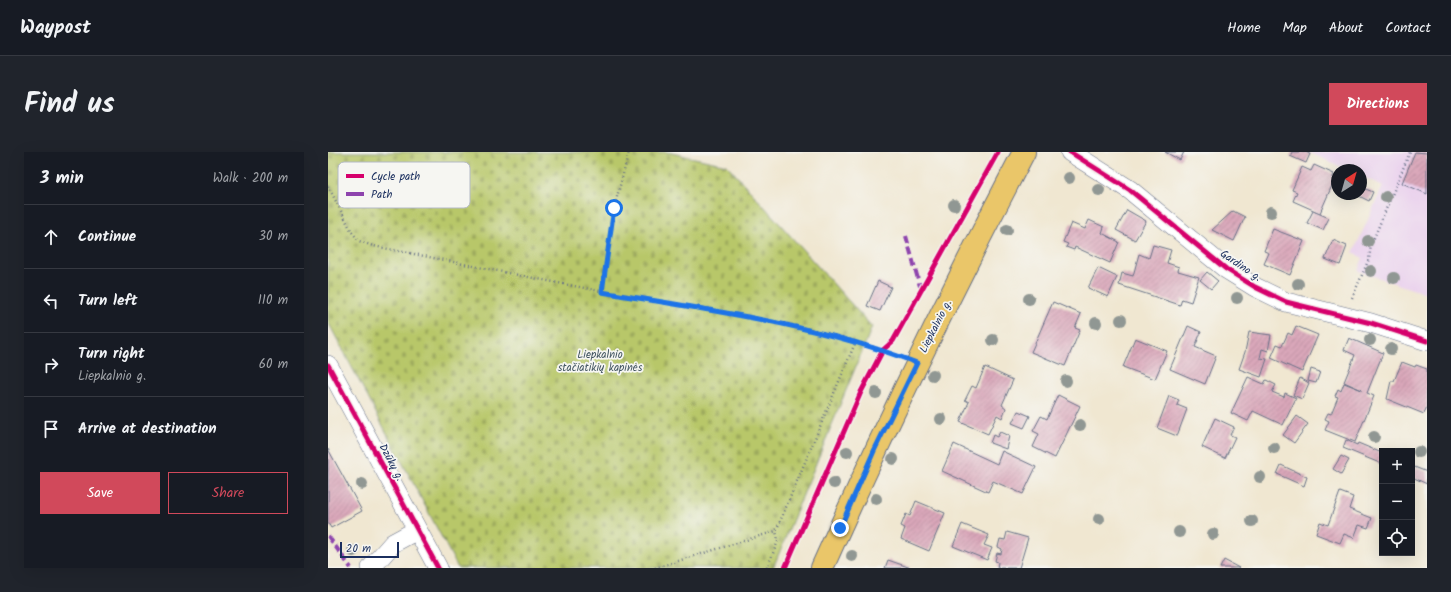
<!DOCTYPE html>
<meta charset="utf-8">
<style>
:root{--surface:#171b24;--page:#20242c;--text:#f1f3f6;--muted:#9ea1a6;--line:#363941;--accent:#d1495b}
body{margin:0;font-family:Kalam,sans-serif;background:var(--page);color:var(--text)}
.controls{position:absolute;right:12px;bottom:12px;display:grid;overflow:hidden;border-radius:0px;box-shadow:0 4px 16px #0002}
.controls button{width:36px;height:36px;display:grid;place-items:center;padding:0;border:0;border-bottom:1px solid var(--line);background:var(--surface);color:var(--text);font:20px sans-serif}
.compass{position:absolute;left:1003px;top:12px;width:36px;height:36px;border-radius:50%;background:var(--surface);box-shadow:0 4px 16px #0002;rotate:37deg}
.scale{position:absolute;left:12px;bottom:10px;width:59px;box-sizing:border-box;padding-left:4px;border:2px solid #1b2f5e;border-top:0;font-size:11px;line-height:14px;white-space:nowrap;color:#1b2f5e;-webkit-text-stroke:3px #f6f6f2;paint-order:stroke}
.stop{position:absolute;width:12px;height:12px;margin:-9px;border:3px solid #1a73e8;border-radius:50%;background:#fff}
.stop.end{background:#1a73e8;border-color:#fff;box-shadow:0 1px 4px #0008}
.list{margin:0;padding:0;list-style:none}
h2{display:flex;justify-content:space-between;align-items:center;height:52px;margin:0;padding:0 16px;font-size:17px}
h2 small{font-size:13px;font-weight:400;color:var(--muted)}
.list li{display:grid;grid-template-columns:26px 1fr auto;gap:12px;align-items:center;box-sizing:border-box;height:64px;padding:0 16px;border-top:1px solid var(--line)}
.list b{display:block;font-size:15px;white-space:nowrap}
.list p{margin:0;font-size:13px;white-space:nowrap;color:var(--muted)}
.list em{font-size:13px;font-style:normal;color:var(--muted)}
.actions{display:flex;gap:8px;padding:12px 16px}
.actions a{flex:1;padding:9px 0;border:1px solid var(--accent);border-radius:0px;text-align:center;font-size:14px;color:var(--accent)}
.actions .main{background:var(--accent);color:#fff}
.icon{flex:none;width:22px;height:22px;fill:none;stroke:currentColor;stroke-width:2;stroke-linecap:round;stroke-linejoin:round}
.map{position:relative;flex:none;width:1099px;height:416px;overflow:hidden;border-radius:0px}
header{display:flex;align-items:center;gap:24px;box-sizing:border-box;height:56px;padding:0 20px;background:var(--surface);border-bottom:1px solid var(--line)}
header strong{font-size:19px}
nav{display:flex;gap:22px;margin-inline-start:auto;font-size:14px}
.intro{display:flex;align-items:center;justify-content:space-between;box-sizing:border-box;height:96px;padding:0 24px}
h1{margin:0;font-size:28px}
.button{padding:10px 18px;border-radius:0px;background:var(--accent);color:#fff;font-size:14px;font-weight:700}
main{display:flex;gap:24px;padding:0 24px}
aside{flex:1;background:var(--surface);border-radius:0px;box-shadow:0 4px 16px #0002}
.map>svg:first-child{display:block}
.built{fill:#ead1ed}
.cemetery{fill:url(#cemetery-stones);stroke:#6a7b64}
.building{fill:url(#building-hatch)}
.lines{fill:none;stroke-linecap:round;stroke-linejoin:round}
.street-casing{stroke:#666f86;stroke-width:20}
.primary-casing{stroke:#666f86;stroke-width:24}
.path{stroke:#666f86;stroke-width:2.5;stroke-dasharray:1 3;stroke-linecap:butt}
.street{stroke:#fff;stroke-width:19}
.primary{stroke:#eac669;stroke-width:22}
.quiet{stroke:#8e44ad;stroke-width:4;stroke-dasharray:8 4;stroke-linecap:butt}
.cycleway-casing{stroke:#f6f6f2;stroke-width:8}
.cycleway{stroke:#d6006c;stroke-width:5}
.tree{fill:#909793}
.route{stroke:#1a73e8;stroke-width:5}
.labels{text-anchor:middle;stroke-width:3.5;stroke-linejoin:round;paint-order:stroke}
.street-label{font-size:11px;fill:#1b2f5e;stroke:#f6f6f2}
.park-label{font-size:11px;fill:#425561;stroke:#f6f6f2}
.key{fill:#f6f6f2;stroke:#b4bac6;stroke-width:1}
.key-label{font-size:11px;fill:#1b2f5e}
</style>
<header>
<strong>Waypost</strong>
<nav><a>Home</a><a>Map</a><a>About</a><a>Contact</a></nav>
</header>
<div class="intro"><h1>Find us</h1><a class="button">Directions</a></div>
<main>
<aside>
<h2>3 min<small>Walk · 200 m</small></h2>
<ul class="list">
<li><svg class="icon" aria-label="ahead" viewBox="0 0 24 24"><path d="M12 20V5M6 11l6-6 6 6"/></svg><div><b>Continue</b></div><em>30 m</em></li>
<li><svg class="icon" aria-label="left" viewBox="0 0 24 24"><path d="M17 20v-9H6M10 6l-5 5 5 5"/></svg><div><b>Turn left</b></div><em>110 m</em></li>
<li><svg class="icon" aria-label="right" viewBox="0 0 24 24"><path d="M7 20v-9h11M14 6l5 5-5 5"/></svg><div><b>Turn right</b><p>Liepkalnio g.</p></div><em>60 m</em></li>
<li><svg class="icon" aria-label="arrive" viewBox="0 0 24 24"><path d="M6 21V4h12l-3 4 3 4H6"/></svg><div><b>Arrive at destination</b></div></li>
</ul>
<div class="actions"><a class="main">Save</a><a>Share</a></div>
</aside>
<div class="map">
<svg width="1099" height="416" viewBox="0 0 1099 416">
<defs>
<pattern id="cemetery-stones" width="16" height="16" patternUnits="userSpaceOnUse"><rect width="16" height="16" fill="#b8c769"/><path d="M2 7V4a2 2 0 0 1 4 0v3zM10 15v-3a2 2 0 0 1 4 0v3z" fill="#9eab5d"/></pattern>
<pattern id="building-hatch" width="6" height="6" patternUnits="userSpaceOnUse"><rect width="6" height="6" fill="#daa7ba"/><path d="M-1 1l2-2M0 6l6-6M5 7l2-2" fill="none" stroke="#b0889a"/></pattern>
</defs>
<rect width="100%" height="100%" fill="#f6f6f2"/>
<filter id="ink" filterUnits="userSpaceOnUse"><feTurbulence type="fractalNoise" baseFrequency=".025" numOctaves="2"/><feDisplacementMap in="SourceGraphic" scale="8" xChannelSelector="R" yChannelSelector="G"/><feConvolveMatrix kernelMatrix="1 2 1 2 8 2 1 2 1" color-interpolation-filters="sRGB"/></filter>
<filter id="wash" filterUnits="userSpaceOnUse"><feTurbulence type="fractalNoise" baseFrequency=".012" numOctaves="4" result="noise"/><feDisplacementMap in="SourceGraphic" scale="16" xChannelSelector="R" yChannelSelector="G"/><feGaussianBlur stdDeviation="0.9" result="paint"/><feColorMatrix in="noise" values="0 0 0 0 0 0 0 0 0 0 0 0 0 0 0 0 0 1.4 0 .05"/><feComposite in="paint" operator="in"/></filter>
<g filter="url(#wash)">
<rect width="100%" height="100%" fill="#f0e7d1"/>
<path class="built" d="M980,0H1099V142L1030,119L1035,106L1025,101L1055,34L1033,24V18H1020Z"/>
<path class="cemetery" d="M0,0H339L399,13L544,175L445,416H130L0,170Z"/>
<g id="blocks">
<path class="building" d="M837,0H856L852,8Z
M964,0H977L982,2L978,11L962,4Z
M1087,0L1099,1V42L1074,31Z
M986,13L1006,22L1004,28L1006,29L992,61L965,49L969,40L964,38L974,15L983,19Z
M1033,35L1045,40L1041,49L1027,42H1033Z
M799,58L818,69L807,88L788,78Z
M905,59L917,65L906,89L884,78Z
M985,59L1001,66L995,78L979,71Z
M761,68L776,75L774,81L791,90L782,111L747,95L746,98L738,95L740,92L735,90L743,71L757,77Z
M945,77L976,89L962,123L936,112L941,101L936,99Z
M1005,88L1019,94L1012,113L997,107Z
M825,93L843,98L839,111L851,115L850,119L871,125L863,150L854,147L852,153L791,133L794,121L805,124L811,102L821,106Z
M770,116L789,125L780,145L760,136Z
M879,120L890,129L883,137L872,128Z
M550,129L563,135L552,159L539,154Z
M725,150L753,162L747,176L752,178L737,214L703,200Z
M860,174L873,180L867,195L888,204L877,232L842,217Z
M968,174L990,183L974,220L943,206L949,192L954,194L960,181L964,183Z
M921,180L943,183L940,199L934,197L932,206L939,207L933,225L911,217L917,200Z
M807,186L839,199L827,227L795,215Z
M1021,186L1055,201L1039,241L1046,244L1027,290L997,278L1001,269L997,267L1000,261L1003,262L1010,245L1007,244L1010,237L1013,239L1016,231L1034,238L1016,230L1027,203L1016,198Z
M1074,210L1087,215L1088,213L1099,217V254L1096,262L1059,247L1063,229H1066Z
M657,215L685,228L674,253L678,256L674,266L669,263L660,282L632,270L641,250L637,248L644,234L648,236Z
M983,217L992,220L988,231L980,229Z
M920,225L936,232L938,228L948,233L944,240L956,245L957,241L968,246L955,273L925,259L920,269L903,261Z
M972,226L981,231L974,247L965,243Z
M730,243L752,254L727,306L705,295L711,282L705,279L713,264L719,267Z
M841,244L851,248L849,253L859,257L849,284L829,276Z
M690,259L702,264L696,276L684,271Z
M969,264L980,272L966,291L955,283Z
M887,266L906,275L902,283L907,285L897,306L874,295Z
M672,280L681,284L678,297L662,291L665,283L669,285Z
M1018,288L1029,293L1030,291L1054,301V312L1015,296Z
M626,292L669,312L674,299L708,315L695,342L665,329L660,340L614,319Z
M0,297L34,359L3,376L0,371Z
M1013,304L1021,308L1013,322L1005,317Z
M953,313L979,325L976,334L949,322Z
M1084,314L1099,320V332L1084,325Z
M1012,340L1025,345L1021,357L1044,366L1040,376L1031,373L1026,386L1016,382L1012,391L988,382L992,370L1000,373Z
M588,349L617,361L601,399L573,387L577,376L573,374L578,362L582,364Z
M634,372L661,383L656,393L664,396L659,408L625,394Z
M679,380L700,386L691,416H669L670,410L667,409L669,401L673,402L674,397L670,395L672,387L677,388Z
M560,408L583,416H557Z
M896,408L911,416H892Z"/>
</g>
</g>
<g filter="url(#ink)">
<use href="#blocks" fill-opacity="0" stroke="#666f86" stroke-width="1"/>
<g class="lines">
<g class="street-casing">
<path id="street" d="M742,0L802,38L898,117L927,135L958,150L1043,171L1099,189
M0,213L110,416
M43,416L65,391L89,378"/>
</g>
<g class="primary-casing">
<path id="primary" d="M494,416C557,275 624,137 696,0"/>
</g>
<path class="path" d="M0,34L24,80L31,89L45,94C133,111 221,130 310,146C396,161 487,172 570,204
M274,140L286,56L301,0
M1024,146L1041,107L1043,93L1082,0
M327,416L448,379L528,189
M439,416L450,389L448,379"/>
<use href="#street" class="street"/>
<use href="#primary" class="primary"/>
<path class="quiet" d="M578,84L593,138
M0,384L23,416"/>
<g class="cycleway-casing">
<path id="cycleway" d="M742,0L802,38L898,117L927,135L958,150L1043,171L1099,189
M0,213L110,416
M457,416L533,240L555,198L565,189L670,0"/>
</g>
<use href="#cycleway" class="cycleway"/>
</g>
<g class="tree">
<circle cx="741" cy="26" r="6"/>
<circle cx="771" cy="38" r="6"/>
<circle cx="1058" cy="45" r="6"/>
<circle cx="626" cy="53" r="6"/>
<circle cx="943" cy="60" r="6"/>
<circle cx="679" cy="78" r="6"/>
<circle cx="1040" cy="89" r="6"/>
<circle cx="1043" cy="119" r="6"/>
<circle cx="1066" cy="126" r="6"/>
<circle cx="970" cy="132" r="6"/>
<circle cx="909" cy="146" r="6"/>
<circle cx="701" cy="147" r="6"/>
<circle cx="793" cy="168" r="6"/>
<circle cx="768" cy="171" r="6"/>
<circle cx="665" cy="188" r="6"/>
<circle cx="1042" cy="188" r="6"/>
<circle cx="1063" cy="197" r="6"/>
<circle cx="605" cy="223" r="6"/>
<circle cx="738" cy="229" r="6"/>
<circle cx="548" cy="241" r="6"/>
<circle cx="613" cy="267" r="6"/>
<circle cx="752" cy="273" r="6"/>
<circle cx="1046" cy="285" r="6"/>
<circle cx="946" cy="296" r="6"/>
<circle cx="519" cy="300" r="6"/>
<circle cx="1091" cy="300" r="6"/>
<circle cx="565" cy="307" r="6"/>
<circle cx="932" cy="325" r="6"/>
<circle cx="506" cy="331" r="6"/>
<circle cx="34" cy="332" r="6"/>
<circle cx="548" cy="347" r="6"/>
<circle cx="771" cy="367" r="6"/>
<circle cx="924" cy="369" r="6"/>
<circle cx="851" cy="380" r="6"/>
<circle cx="885" cy="382" r="6"/>
<circle cx="25" cy="399" r="6"/>
<circle cx="524" cy="404" r="6"/>
</g>
</g>
<g class="lines" filter="url(#ink)">
<path class="route" d="M286,56L274,140C380,158 488,172 589,211L546,299L512,376"/>
</g>
<g class="labels">
<g class="street-label">
<text transform="translate(913 113) rotate(34)" y="4">Gardino g.</text>
<text transform="translate(607 174) rotate(-63)" y="4">Liepkalnio g.</text>
<text transform="translate(64 310) rotate(62)" y="4">Dzūkų g.</text>
</g>
<g class="park-label">
<text x="272" y="206">Liepkalnio<tspan x="272" dy="13">stačiatikių kapinės</tspan></text>
</g>
</g>
<rect x="10" y="10" width="132" height="46" rx="6" class="key"/>
<rect x="18" y="22" width="18" height="4" fill="#d6006c"/>
<rect x="18" y="40" width="18" height="4" fill="#8e44ad"/>
<g class="key-label">
<text x="43" y="28">Cycle path</text>
<text x="43" y="46">Path</text>
</g>
</svg>
<div class="controls">
<button>+</button>
<button>−</button>
<button><svg class="icon" aria-label="locate" viewBox="0 0 24 24"><circle cx="12" cy="12" r="6"/><path d="M12 2v4M12 18v4M2 12h4M18 12h4"/></svg></button>
</div>
<svg class="compass" viewBox="-18 -18 36 36"><path d="M0-13l5 13h-10z" fill="#e53935"/><path d="M0 13l5-13h-10z" fill="#9ea1a6"/></svg>
<div class="scale">20 m</div>
<div class="stop" style="left:286px;top:56px"></div>
<div class="stop end" style="left:512px;top:376px"></div>
</div>
</main>
